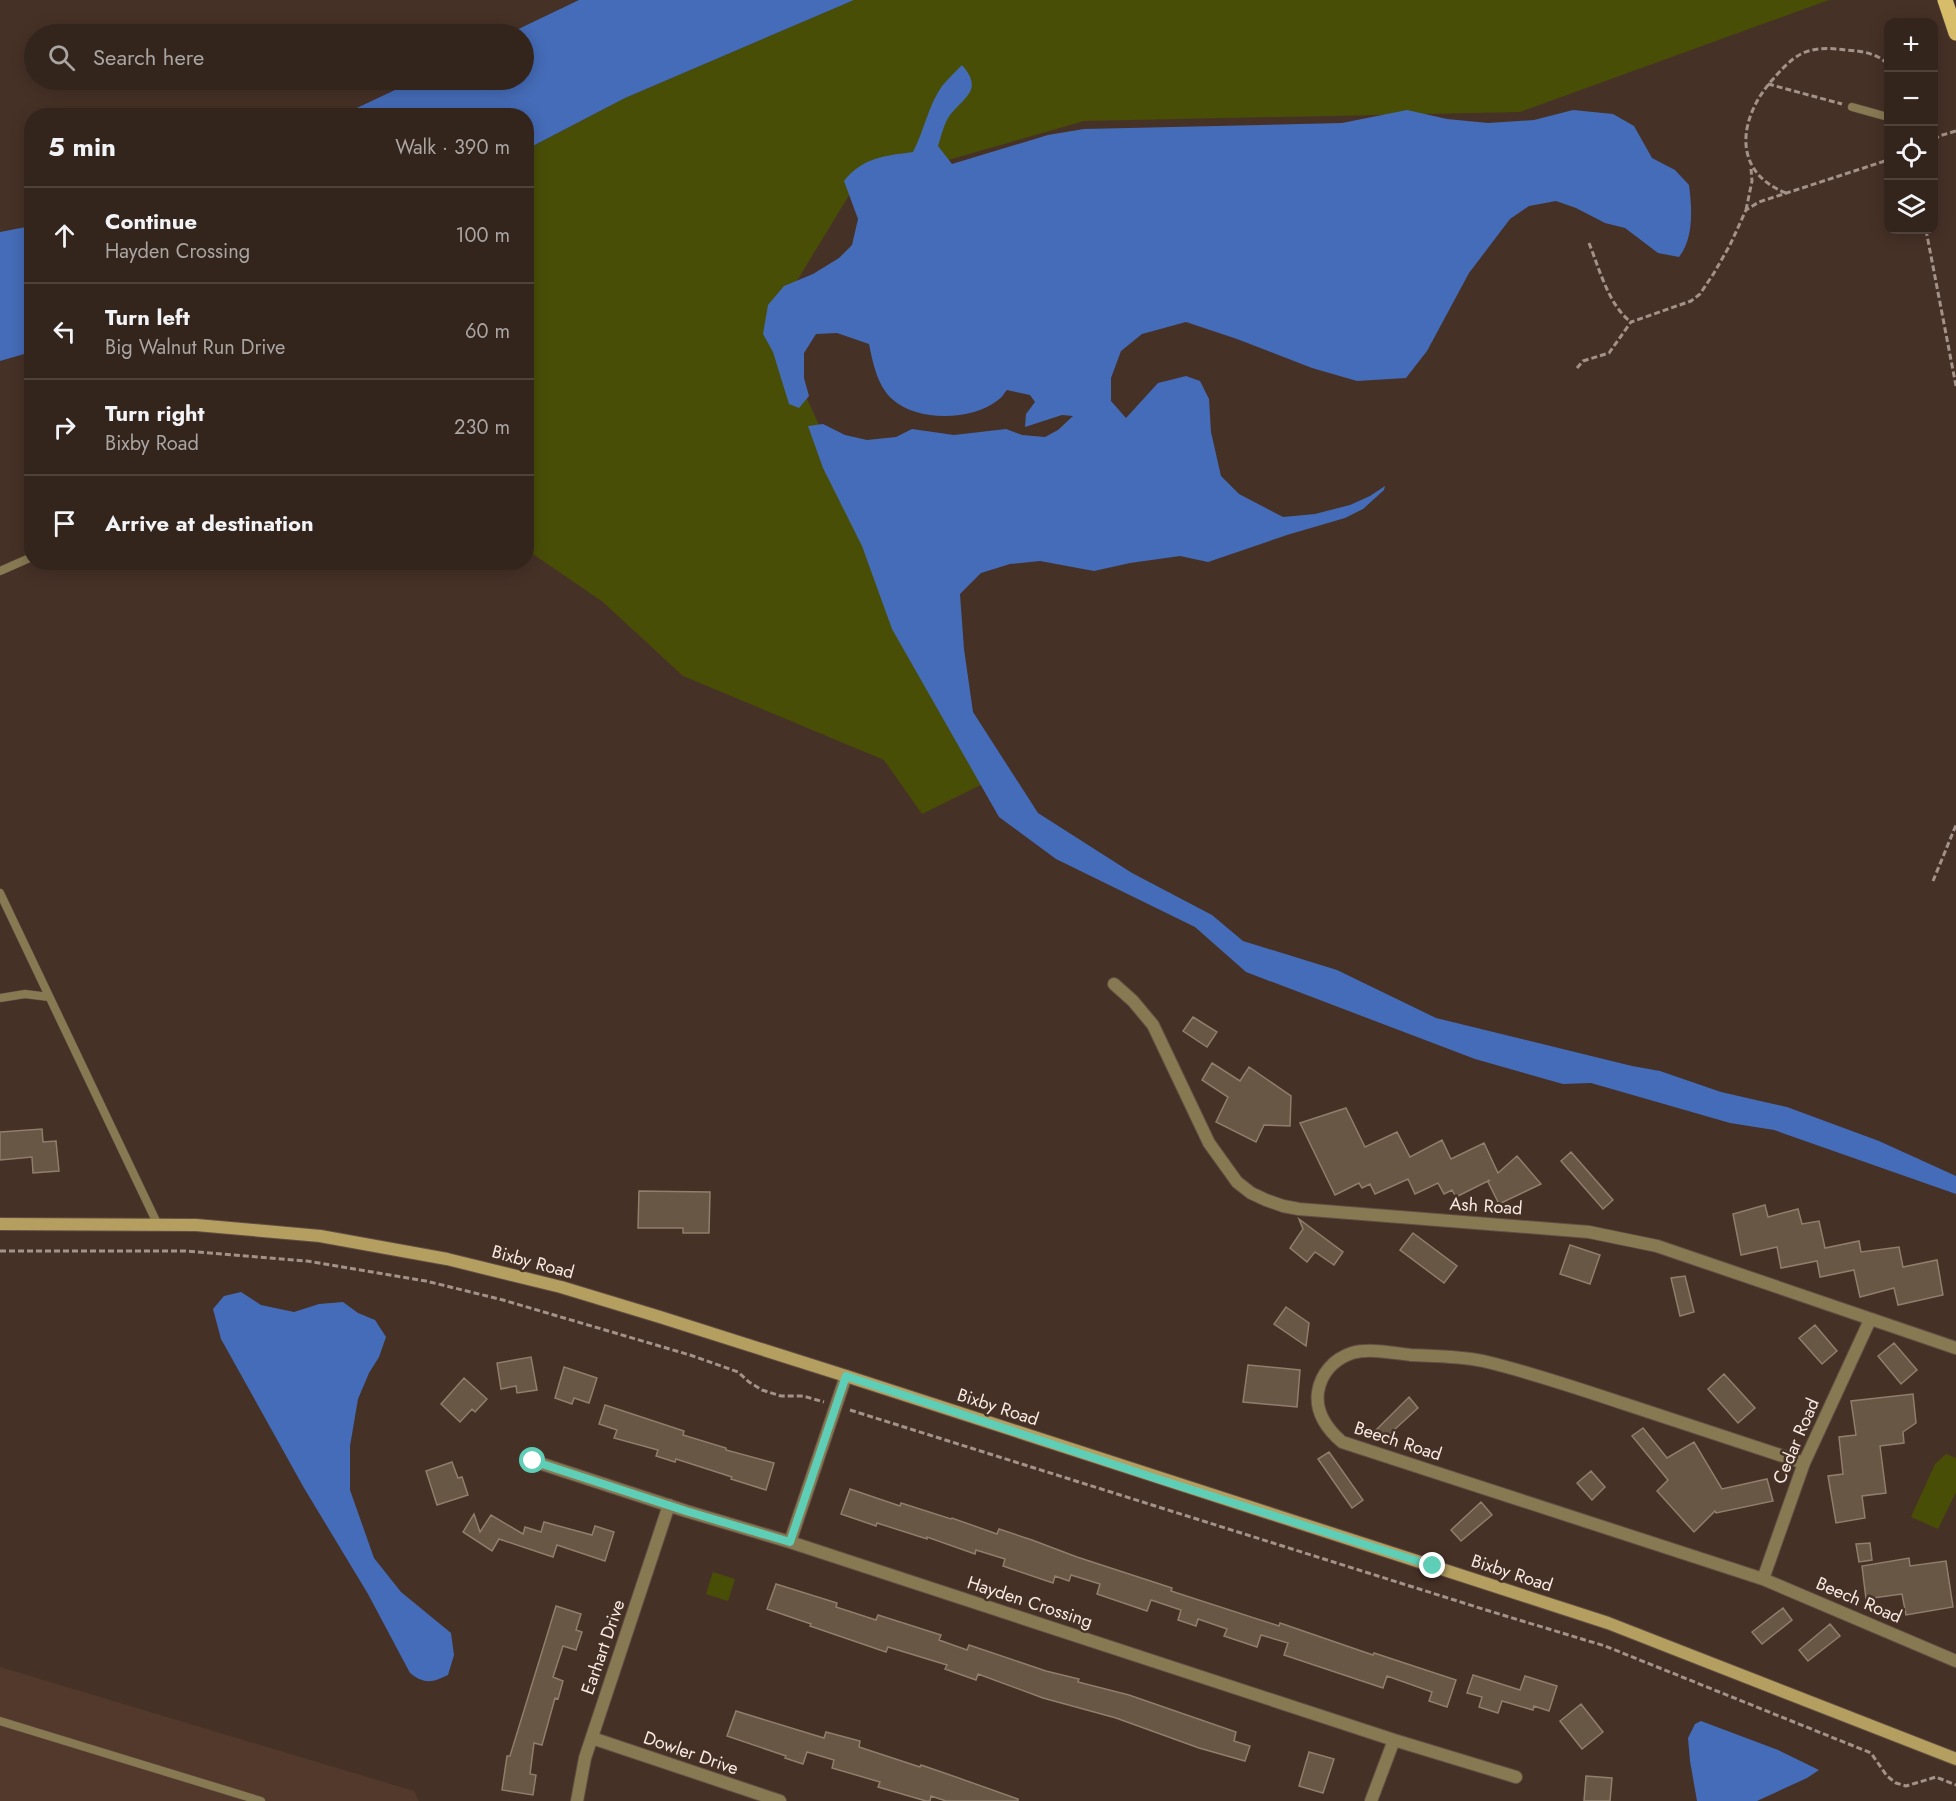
<!DOCTYPE html>
<meta charset="utf-8">
<style>
:root{--surface:#34251c;--page:#3c2d25;--text:#f1f3f6;--muted:#a9a5a3;--line:#4e423b}
body{margin:0;font-family:Jost,sans-serif;background:var(--page);color:var(--text)}
.controls{position:absolute;right:18px;top:18px;display:grid;overflow:hidden;border-radius:12px;box-shadow:0 3px 15px #0003}
.controls button{width:54px;height:54px;display:grid;place-items:center;padding:0;border:0;border-bottom:2px solid var(--line);background:var(--surface);color:var(--text);font:30px sans-serif}
.stop{position:absolute;width:18px;height:18px;margin:-14px;border:4px solid #5eceb7;border-radius:50%;background:#fff}
.stop.end{background:#5eceb7;border-color:#fff;box-shadow:0 2px 6px #0008}
.list{margin:0;padding:0;list-style:none}
h2{display:flex;justify-content:space-between;align-items:center;height:78px;margin:0;padding:0 24px;font-size:26px}
h2 small{font-size:20px;font-weight:400;color:var(--muted)}
.list li{display:grid;grid-template-columns:39px 1fr auto;gap:18px;align-items:center;box-sizing:border-box;height:96px;padding:0 24px;border-top:2px solid var(--line)}
.list b{display:block;font-size:22px;white-space:nowrap}
.list p{margin:0;font-size:20px;white-space:nowrap;color:var(--muted)}
.list em{font-size:20px;font-style:normal;color:var(--muted)}
.icon{flex:none;width:33px;height:33px;fill:none;stroke:currentColor;stroke-width:2;stroke-linecap:round;stroke-linejoin:round}
.map{position:relative;flex:none;width:1956px;height:1801px;overflow:hidden}
.search{position:absolute;background:var(--surface);box-shadow:0 3px 15px #0003;left:24px;top:24px;width:510px;height:66px;display:flex;align-items:center;gap:15px;box-sizing:border-box;padding:0 21px;border-radius:33px;color:var(--muted);font-size:22px}
.panel{position:absolute;background:var(--surface);box-shadow:0 3px 15px #0003;left:24px;top:108px;width:510px;height:462px;border-radius:24px}
.map>svg:first-child{display:block}
.built{fill:#53392b}
.green{fill:#494e07}
.water{fill:#456cb8}
.building{fill:#675744;stroke:#907e6b;stroke-width:1.5}
.lines{fill:none;stroke-linecap:round;stroke-linejoin:round}
.lane-casing{stroke:#624e44;stroke-width:9}
.street-casing{stroke:#624e44;stroke-width:14}
.secondary-casing{stroke:#624e44;stroke-width:14}
.primary-casing{stroke:#624e44;stroke-width:16}
.path{stroke:#a39289;stroke-width:3;stroke-dasharray:6 3;stroke-linecap:butt}
.lane{stroke:#877a53;stroke-width:8}
.street{stroke:#877a53;stroke-width:12}
.secondary{stroke:#b49f60;stroke-width:12}
.primary{stroke:#d7bc69;stroke-width:15}
.route{stroke:#5eceb7;stroke-width:8}
.labels{text-anchor:middle;stroke-width:5;stroke-linejoin:round;paint-order:stroke}
.street-label{font-size:18px;fill:#f7e9e2;stroke:#463126}
</style>
<div class="map">
<svg width="1956" height="1801" viewBox="0 0 1956 1801">
<rect width="100%" height="100%" fill="#463126"/>
<path class="built" d="M0,1667L414,1791L419,1801H0Z"/>
<path class="green" d="M854,0H1829L1520,112L1084,121L854,187L772,322L917,640L991,780L922,814L884,760L683,676L603,602L527,550V149L625,98Z
M1946,1454L1956,1458V1492L1938,1529L1911,1517L1935,1464Z
M713,1572L735,1579L728,1601L706,1594Z"/>
<path class="water" d="M579,0H854L625,98L527,149L526,116L342,115L416,80H524V34H508Z
M962,65C984,90 964,97 950,115C944,123 941,137 938,146L952,164L1048,135L1084,129L1342,123L1407,110L1447,119L1488,123L1534,120L1573,110L1613,114L1634,126L1652,158L1675,170L1689,185C1692,208 1694,238 1679,257L1658,253L1625,228L1605,223L1576,208L1556,201L1529,206L1510,219L1469,273L1427,351L1406,378L1357,381L1312,368L1237,339L1186,322L1142,334L1121,351L1111,378V401L1126,418L1158,383L1186,376L1200,381L1209,399L1211,432L1221,476L1239,494L1283,517L1315,514L1350,505L1370,496L1385,486L1384,490L1363,509L1345,518L1287,535L1208,562L1180,556L1130,563L1094,571L1040,561L1010,564L981,573L960,594L964,649L973,712L1038,813L1132,873L1212,915L1243,941L1337,970L1436,1018L1632,1066L1660,1071L1721,1092L1787,1107L1879,1141L1956,1176V1194L1774,1130L1730,1123L1591,1083L1563,1084L1475,1059L1246,972L1195,927L1056,859L999,817L892,629L862,546L823,468L808,426L823,424L845,435L867,440L896,437L912,429L954,435L1006,429L1022,435L1045,437L1058,430L1073,416L1062,415L1025,427L1026,414L1035,402L1030,395L1007,390C1004,393 1002,398 998,400C972,421 917,422 892,399C877,385 873,363 869,344L837,333L816,334L804,353V378L809,396L799,408L789,404L773,352L763,334L768,305L784,286L813,274L839,258L852,245L858,219L844,181C863,157 885,156 913,152C924,131 928,106 942,86C948,79 955,72 962,65Z
M31,226V352L0,361V232Z
M241,1292L261,1305L294,1312L319,1304L343,1302L358,1313L375,1320L386,1337L379,1357L369,1373L358,1399L350,1446V1490L374,1558L401,1592L451,1633L454,1655L448,1675C433,1682 425,1685 410,1673L368,1594L304,1488L221,1339L213,1309L224,1296Z
M1701,1721L1778,1750L1819,1770L1807,1778L1757,1801H1697L1690,1761L1688,1738L1695,1724Z"/>
<path class="building" d="M1193,1017L1217,1032L1207,1047L1183,1031Z
M1212,1063L1240,1081L1249,1067L1291,1096L1290,1126L1264,1125L1256,1142L1216,1122L1228,1097L1202,1080Z
M1346,1108L1365,1147L1397,1132L1410,1157L1442,1140L1451,1159L1484,1143L1498,1173L1517,1156L1541,1184L1499,1204L1488,1182L1490,1180L1456,1197L1452,1190L1444,1194L1438,1183L1415,1194L1408,1179L1375,1194L1370,1184L1362,1188L1359,1183L1335,1195L1300,1123Z
M42,1129L43,1142L56,1141L59,1171L33,1173L32,1157L0,1160V1132Z
M1571,1152L1613,1200L1603,1209L1561,1161Z
M639,1191L710,1192L709,1233H683V1228H638Z
M1765,1205L1768,1217L1798,1209L1802,1224L1819,1221L1825,1248L1859,1241L1861,1252L1899,1247L1903,1267L1937,1260L1943,1295L1898,1305L1894,1288L1860,1297L1854,1270L1820,1277L1817,1261L1781,1268L1777,1247L1741,1255L1733,1214Z
M1299,1219L1343,1252L1334,1265L1315,1252L1307,1262L1290,1248L1303,1229Z
M1413,1233L1457,1266L1444,1283L1400,1250Z
M1570,1245L1600,1255L1590,1284L1560,1274Z
M1685,1276L1694,1312L1680,1316L1671,1278Z
M1286,1307L1309,1323L1306,1346L1274,1324Z
M1815,1325L1837,1351L1822,1364L1799,1338Z
M1894,1343L1917,1370L1901,1384L1878,1356Z
M531,1357L537,1390L517,1393L516,1386L501,1389L497,1363Z
M1248,1365L1300,1370L1297,1407L1243,1402Z
M564,1367L597,1378L589,1403L574,1398L572,1404L555,1398Z
M1724,1374L1755,1408L1738,1423L1708,1389Z
M464,1378L487,1399L475,1412L472,1409L460,1422L441,1404Z
M1913,1394L1916,1423L1903,1432L1904,1443L1880,1446L1886,1493L1862,1496L1865,1518L1836,1523L1828,1476L1843,1474L1839,1437L1856,1435L1851,1401Z
M1409,1397L1418,1408L1382,1441L1374,1432Z
M605,1405L684,1431L683,1435L726,1448V1450L774,1463L766,1490L731,1479L732,1477L676,1459L675,1462L656,1456L658,1450L614,1438L617,1430L599,1424Z
M1643,1428L1667,1458L1694,1442L1722,1489L1767,1479L1773,1501L1716,1513L1715,1511L1694,1532L1657,1491L1668,1480L1632,1436Z
M1329,1452L1363,1500L1352,1508L1318,1459Z
M452,1462L458,1478L462,1477L468,1495L437,1505L426,1471Z
M1591,1471L1605,1487L1592,1500L1577,1483Z
M850,1489L900,1506L901,1503L951,1519L952,1518L997,1534L999,1529L1032,1540L1077,1557L1172,1588L1171,1591L1279,1626L1280,1623L1373,1655L1374,1653L1456,1680L1447,1707L1429,1701L1432,1692L1387,1676L1383,1688L1284,1655L1288,1643L1261,1635L1257,1647L1224,1636L1227,1629L1198,1619L1196,1626L1178,1620L1181,1610L1151,1600L1147,1611L1097,1594L1100,1584L1071,1575L1069,1581L1055,1576L1053,1583L1003,1566L1005,1559L976,1550L975,1554L927,1537V1539L877,1523L876,1526L841,1514Z
M1481,1502L1492,1515L1461,1541L1451,1530Z
M474,1514L480,1532L491,1515L523,1534L525,1527L541,1532L544,1522L592,1535L595,1526L614,1532L605,1561L557,1545L553,1557L499,1539L492,1551L463,1532Z
M1870,1543L1872,1560L1859,1562L1856,1544Z
M1909,1558L1910,1566L1946,1561L1953,1607L1906,1615L1902,1594L1866,1599L1862,1566Z
M776,1584L837,1603L836,1607L876,1620L878,1615L941,1635L939,1640L967,1650L969,1645L1046,1671L1079,1679L1078,1682L1129,1695L1236,1732L1234,1741L1250,1746L1245,1761L1199,1748L1116,1718L1043,1698L978,1674L976,1680L945,1669L947,1665L888,1647L886,1652L810,1626L811,1624L767,1609Z
M556,1606L581,1614L576,1630L582,1632L576,1650L563,1646L553,1677L563,1681L558,1699L555,1698L542,1745L534,1743L530,1774L536,1775L533,1795L502,1790L507,1756H510Z
M1783,1608L1792,1620L1762,1644L1752,1632Z
M1830,1624L1840,1636L1808,1661L1799,1650Z
M1473,1675L1520,1690L1525,1676L1557,1686L1549,1711L1534,1706L1533,1710L1502,1701L1498,1713L1479,1707L1482,1697L1467,1693Z
M1581,1704L1603,1732L1582,1749L1560,1721Z
M736,1711L824,1738L826,1732L860,1741L859,1747L920,1767L921,1765L953,1776L1018,1799V1801H946L931,1796L930,1801H926L878,1787L880,1782L832,1768L834,1760L807,1752L803,1764L785,1758L786,1756L727,1736Z
M1309,1752L1334,1759L1323,1793L1299,1786Z
M1586,1776L1612,1778L1610,1801H1584Z"/>
<g class="lines">
<g class="lane-casing">
<path id="lane" d="M1852,107L1888,117
M0,571L32,557
M0,893L157,1223
M0,998L25,994L49,997
M0,1721L261,1801"/>
</g>
<g class="street-casing">
<path id="street" d="M1114,984L1133,1001L1153,1025L1209,1143L1237,1182L1251,1193L1266,1200L1283,1206L1299,1209L1589,1232L1657,1246L1956,1348
M533,1461L686,1511L790,1542L1394,1740L1516,1777
M1804,1463C1743,1443 1683,1423 1622,1403C1577,1388 1530,1372 1483,1361C1460,1356 1434,1356 1411,1355C1392,1353 1370,1348 1352,1353C1334,1359 1321,1373 1318,1392C1315,1413 1327,1429 1342,1442L1763,1579L1956,1661
M790,1542L846,1376
M1763,1579L1804,1463L1870,1320
M592,1738L780,1801
M577,1801L585,1758L669,1505
M1371,1801L1394,1740"/>
</g>
<g class="secondary-casing">
<path id="secondary" d="M0,1224L196,1225L320,1236L447,1259L561,1287L660,1317L846,1376L1608,1623L1956,1759"/>
</g>
<g class="primary-casing">
<path id="primary" d="M1945,0L1956,33"/>
</g>
<path class="path" d="M1768,84L1842,104
M1934,140L1939,136L1956,131
M1786,193C1730,171 1739,116 1774,78C1781,70 1791,59 1801,54C1815,47 1832,48 1846,50C1862,51 1876,53 1888,64
M1746,210L1752,181L1751,169
M1926,230L1956,386
M1589,243C1599,268 1609,306 1631,322
M1577,368L1583,361L1609,353L1631,322L1691,301L1700,294L1714,273L1730,245L1746,210L1759,202L1888,160
M1933,881L1956,825
M0,1251H185L307,1261L426,1281L503,1300L690,1355L738,1372L749,1382L762,1390L781,1396H803L824,1402
M850,1410L1486,1610L1605,1646L1871,1753L1887,1776L1896,1783L1906,1786L1936,1777L1956,1785"/>
<use href="#lane" class="lane"/>
<use href="#street" class="street"/>
<use href="#secondary" class="secondary"/>
<use href="#primary" class="primary"/>
</g>
<g class="lines">
<path class="route" d="M533,1461L686,1511L790,1542L846,1376L1164,1481L1433,1566"/>
</g>
<g class="labels">
<g class="street-label">
<text transform="translate(1486 1206) rotate(4)" y="6">Ash Road</text>
<text transform="translate(533 1262) rotate(15)" y="6">Bixby Road</text>
<text transform="translate(998 1407) rotate(18)" y="6">Bixby Road</text>
<text transform="translate(1398 1441) rotate(18)" y="6">Beech Road</text>
<text transform="translate(1796 1441) rotate(-67)" y="6">Cedar Road</text>
<text transform="translate(1512 1573) rotate(18)" y="6">Bixby Road</text>
<text transform="translate(1859 1600) rotate(23)" y="6">Beech Road</text>
<text transform="translate(1030 1602) rotate(18)" y="6">Hayden Crossing</text>
<text transform="translate(603 1647) rotate(-71)" y="6">Earhart Drive</text>
<text transform="translate(691 1753) rotate(19)" y="6">Dowler Drive</text>
</g>
</g>
</svg>
<div class="controls">
<button>+</button>
<button>−</button>
<button><svg class="icon" aria-label="locate" viewBox="0 0 24 24"><circle cx="12" cy="12" r="6"/><path d="M12 2v4M12 18v4M2 12h4M18 12h4"/></svg></button>
<button><svg class="icon" aria-label="layers" viewBox="0 0 24 24"><path d="M12 4l9 5-9 5-9-5zM3 14l9 5 9-5"/></svg></button>
</div>
<div class="stop" style="left:533px;top:1461px"></div>
<div class="stop end" style="left:1433px;top:1566px"></div>
<div class="search"><svg class="icon" aria-label="search" viewBox="0 0 24 24"><circle cx="10" cy="10" r="6"/><path d="M15 15l6 6"/></svg>Search here</div>
<section class="panel">
<h2>5 min<small>Walk · 390 m</small></h2>
<ul class="list">
<li><svg class="icon" aria-label="ahead" viewBox="0 0 24 24"><path d="M12 20V5M6 11l6-6 6 6"/></svg><div><b>Continue</b><p>Hayden Crossing</p></div><em>100 m</em></li>
<li><svg class="icon" aria-label="left" viewBox="0 0 24 24"><path d="M17 20v-9H6M10 6l-5 5 5 5"/></svg><div><b>Turn left</b><p>Big Walnut Run Drive</p></div><em>60 m</em></li>
<li><svg class="icon" aria-label="right" viewBox="0 0 24 24"><path d="M7 20v-9h11M14 6l5 5-5 5"/></svg><div><b>Turn right</b><p>Bixby Road</p></div><em>230 m</em></li>
<li><svg class="icon" aria-label="arrive" viewBox="0 0 24 24"><path d="M6 21V4h12l-3 4 3 4H6"/></svg><div><b>Arrive at destination</b></div></li>
</ul>
</section>
</div>
